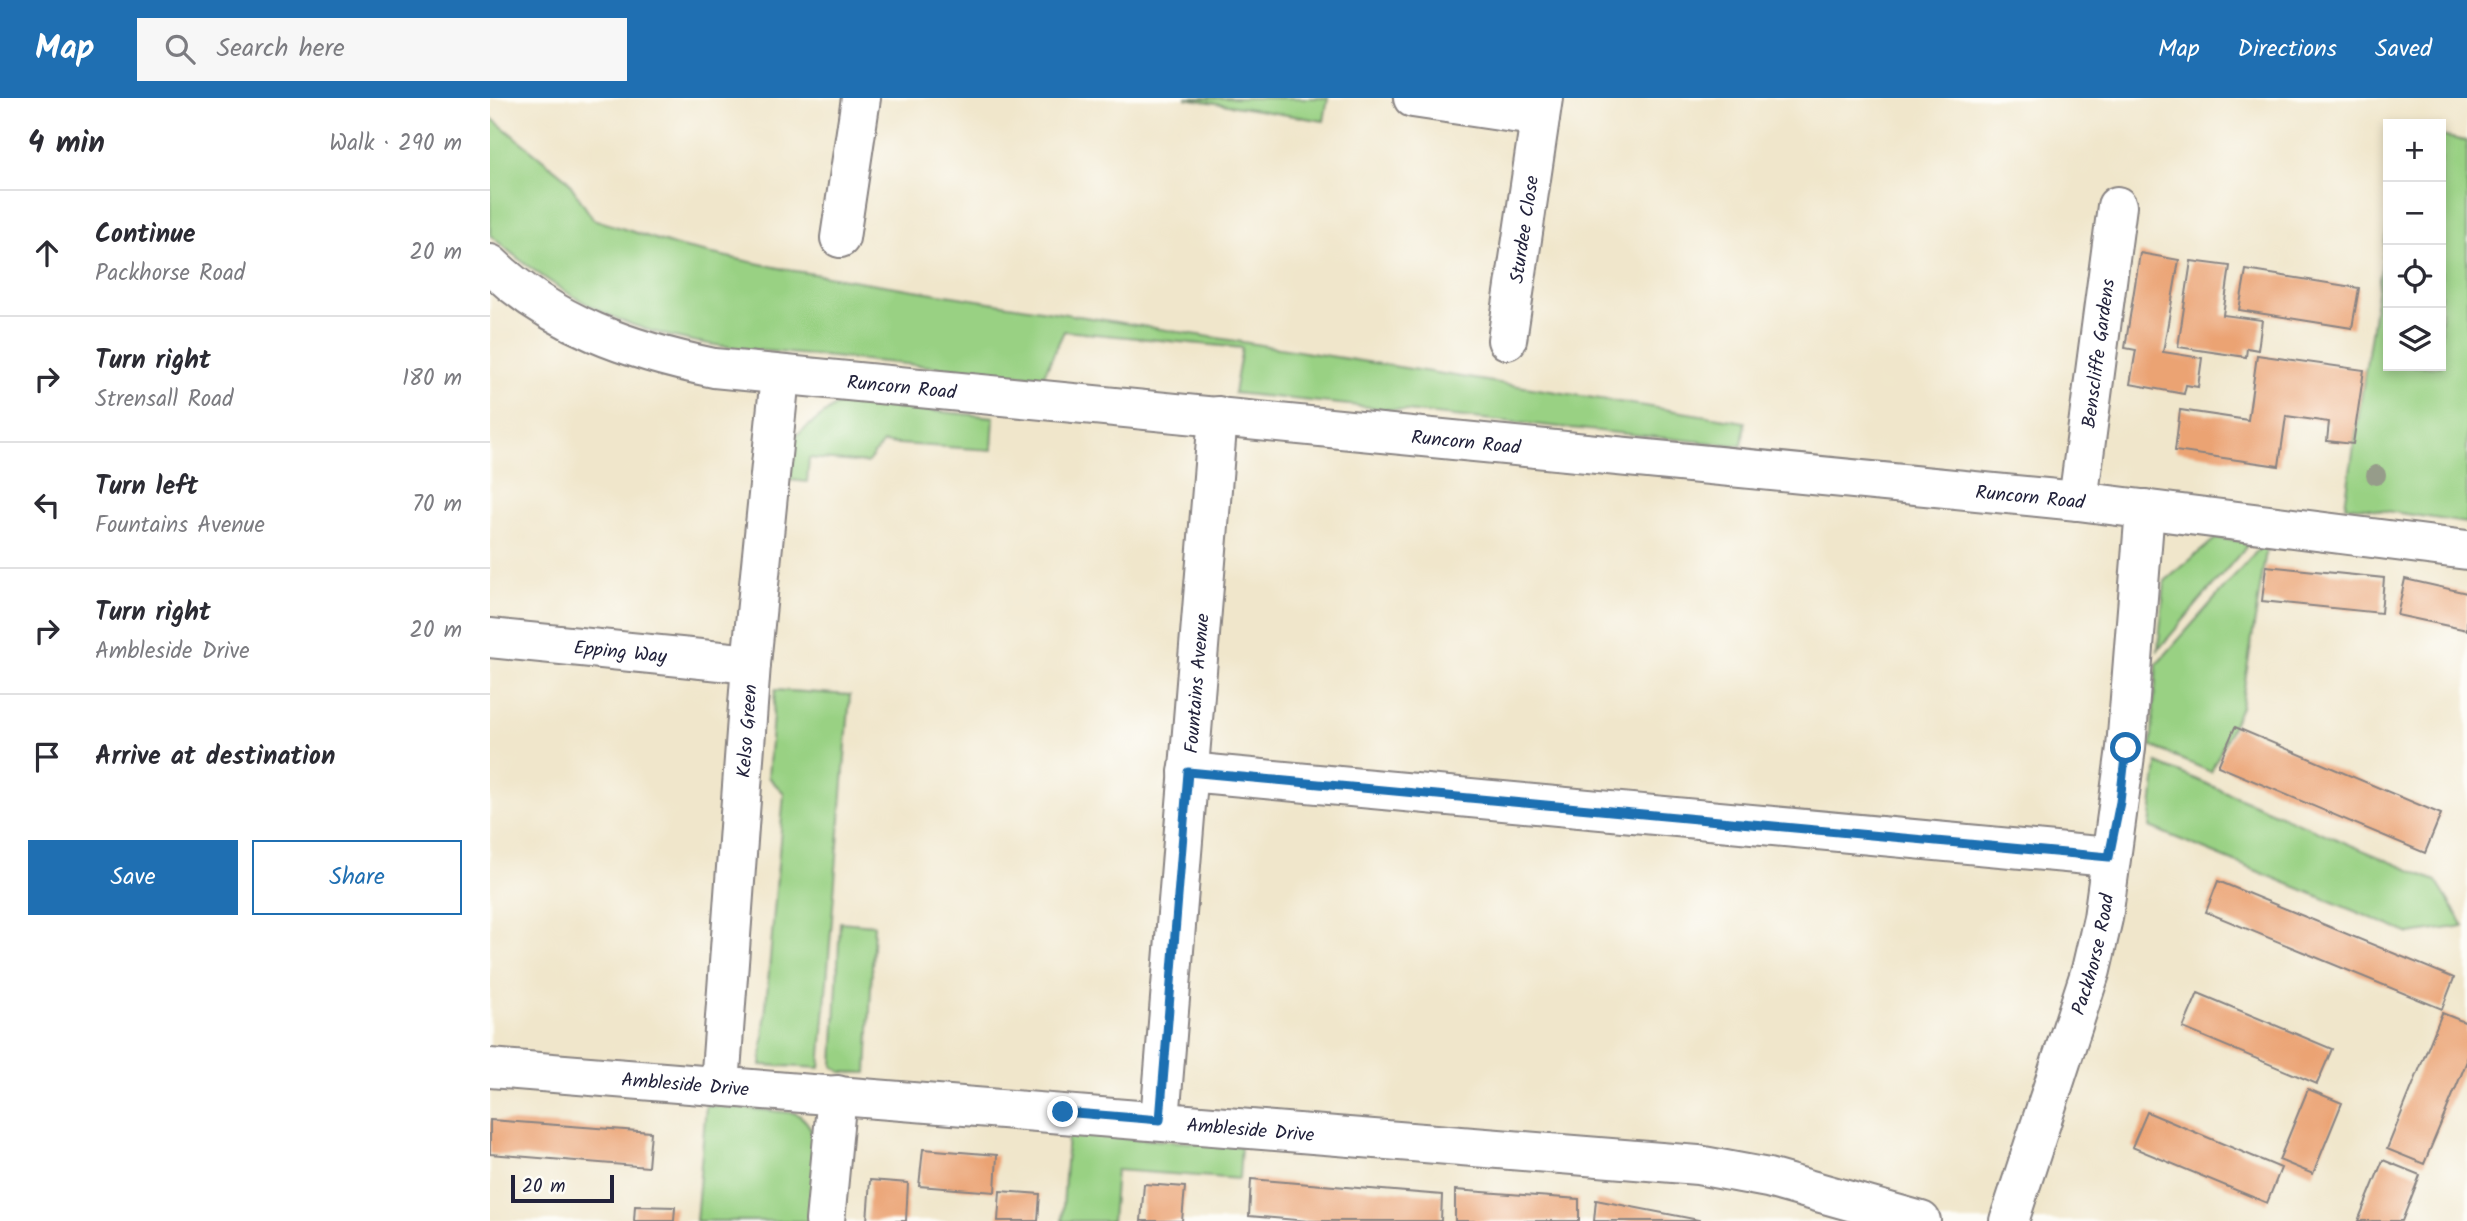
<!DOCTYPE html>
<meta charset="utf-8">
<style>
:root{--surface:#fff;--page:#f7f7f7;--text:#2b2b33;--muted:#7c7c81;--line:#e1e1e2;--accent:#1f6fb2}
body{margin:0;font-family:Kalam,sans-serif;background:var(--page);color:var(--text)}
.controls{position:absolute;right:21px;top:21px;display:grid;overflow:hidden;border-radius:0px;box-shadow:0 4px 10px #0003}
.controls button{width:63px;height:63px;display:grid;place-items:center;padding:0;border:0;border-bottom:2px solid var(--line);background:var(--surface);color:var(--text);font:35px sans-serif}
.scale{position:absolute;left:21px;bottom:18px;width:103px;box-sizing:border-box;padding-left:7px;border:4px solid #22223b;border-top:0;font-size:19px;line-height:24px;white-space:nowrap;color:#22223b;-webkit-text-stroke:5px #fdfcf7;paint-order:stroke}
.stop{position:absolute;width:21px;height:21px;margin:-16px;border:5px solid #1f6fb2;border-radius:50%;background:#fff}
.stop.end{background:#1f6fb2;border-color:#fff;box-shadow:0 2px 7px #0008}
.list{margin:0;padding:0;list-style:none}
h2{display:flex;justify-content:space-between;align-items:center;height:91px;margin:0;padding:0 28px;font-size:30px}
h2 small{font-size:23px;font-weight:400;color:var(--muted)}
.list li{display:grid;grid-template-columns:46px 1fr auto;gap:21px;align-items:center;box-sizing:border-box;height:126px;padding:0 28px;border-top:2px solid var(--line)}
.list b{display:block;font-size:26px;white-space:nowrap}
.list p{margin:0;font-size:23px;white-space:nowrap;color:var(--muted)}
.list em{font-size:23px;font-style:normal;color:var(--muted)}
.actions{display:flex;gap:14px;padding:21px 28px}
.actions a{flex:1;padding:16px 0;border:2px solid var(--accent);border-radius:0px;text-align:center;font-size:24px;color:var(--accent)}
.actions .main{background:var(--accent);color:#fff}
.icon{flex:none;width:38px;height:38px;fill:none;stroke:currentColor;stroke-width:2;stroke-linecap:round;stroke-linejoin:round}
.map{position:relative;flex:none;width:1977px;height:1123px;overflow:hidden}
header{display:flex;align-items:center;gap:42px;box-sizing:border-box;height:98px;padding:0 35px;background:var(--accent);color:#fff}
header strong{font-size:33px}
nav{display:flex;gap:38px;margin-inline-start:auto;font-size:24px}
.search{width:490px;height:63px;background:var(--page);display:flex;align-items:center;gap:18px;box-sizing:border-box;padding:0 24px;border-radius:0px;color:var(--muted);font-size:26px}
main{display:flex}
aside{flex:1;background:var(--surface)}
.map>svg:first-child{display:block}
.green{fill:#99d183;stroke:#5e7a5f;stroke-width:2}
.building{fill:#eba373}
.lines{fill:none;stroke-linecap:round;stroke-linejoin:round}
.minor-casing{stroke:#898483;stroke-width:42}
.minor{stroke:#fff;stroke-width:38}
.tree{fill:#969c8a}
.route{stroke:#1f6fb2;stroke-width:9}
.labels{text-anchor:middle;stroke-width:5;stroke-linejoin:round;paint-order:stroke}
.street-label{font-size:19px;fill:#22223b;stroke:#fdfcf7}
</style>
<header>
<strong>Map</strong>
<div class="search"><svg class="icon" aria-label="search" viewBox="0 0 24 24"><circle cx="10" cy="10" r="6"/><path d="M15 15l6 6"/></svg>Search here</div>
<nav><a>Map</a><a>Directions</a><a>Saved</a></nav>
</header>
<main>
<aside>
<h2>4 min<small>Walk · 290 m</small></h2>
<ul class="list">
<li><svg class="icon" aria-label="ahead" viewBox="0 0 24 24"><path d="M12 20V5M6 11l6-6 6 6"/></svg><div><b>Continue</b><p>Packhorse Road</p></div><em>20 m</em></li>
<li><svg class="icon" aria-label="right" viewBox="0 0 24 24"><path d="M7 20v-9h11M14 6l5 5-5 5"/></svg><div><b>Turn right</b><p>Strensall Road</p></div><em>180 m</em></li>
<li><svg class="icon" aria-label="left" viewBox="0 0 24 24"><path d="M17 20v-9H6M10 6l-5 5 5 5"/></svg><div><b>Turn left</b><p>Fountains Avenue</p></div><em>70 m</em></li>
<li><svg class="icon" aria-label="right" viewBox="0 0 24 24"><path d="M7 20v-9h11M14 6l5 5-5 5"/></svg><div><b>Turn right</b><p>Ambleside Drive</p></div><em>20 m</em></li>
<li><svg class="icon" aria-label="arrive" viewBox="0 0 24 24"><path d="M6 21V4h12l-3 4 3 4H6"/></svg><div><b>Arrive at destination</b></div></li>
</ul>
<div class="actions"><a class="main">Save</a><a>Share</a></div>
</aside>
<div class="map">
<svg width="1977" height="1123" viewBox="0 0 1977 1123">
<rect width="100%" height="100%" fill="#fdfcf7"/>
<filter id="ink" filterUnits="userSpaceOnUse"><feTurbulence type="fractalNoise" baseFrequency=".0143" numOctaves="2"/><feDisplacementMap in="SourceGraphic" scale="14" xChannelSelector="R" yChannelSelector="G"/><feConvolveMatrix kernelMatrix="1 2 1 2 8 2 1 2 1" color-interpolation-filters="sRGB"/></filter>
<filter id="wash" filterUnits="userSpaceOnUse"><feTurbulence type="fractalNoise" baseFrequency=".00686" numOctaves="4" result="noise"/><feDisplacementMap in="SourceGraphic" scale="28" xChannelSelector="R" yChannelSelector="G"/><feGaussianBlur stdDeviation="1.57" result="paint"/><feColorMatrix in="noise" values="0 0 0 0 0 0 0 0 0 0 0 0 0 0 0 0 0 1.4 0 .05"/><feComposite in="paint" operator="in"/></filter>
<g filter="url(#wash)">
<rect width="100%" height="100%" fill="#f0e6cb"/>
<path class="green" d="M695,0H838L834,23Z
M0,19L76,80L103,121L190,149L299,172L1255,324L1252,348L744,295L752,250L574,233L553,279C479,272 405,265 331,258C267,252 204,249 143,227C89,207 42,174 0,137Z
M1951,38L1977,43V425L1855,407L1898,123V268H1951Z
M350,304L504,319L502,352L393,345L377,365L319,360L317,384L300,382L304,339Z
M1726,440L1760,444L1668,552L1675,483Z
M1773,446L1777,447L1751,609L1721,674L1661,648L1667,566Z
M285,592L360,597L330,970L271,967L294,695L278,679Z
M1667,665L1946,783L1974,828L1920,836L1660,729Z
M350,824L384,827L377,975L351,974L343,968Z
M216,1007L305,1015C340,1032 322,1091 320,1123H206Z
M578,1036L751,1048L749,1081L626,1072L622,1123H572Z"/>
<g id="blocks">
<path class="building" d="M1650,155L1689,162L1673,254L1712,260L1708,289L1696,287L1694,296L1640,286L1646,252L1635,250Z
M1701,163L1740,168L1733,217L1772,222L1768,252L1757,250L1756,259L1688,249Z
M1756,172L1869,190L1862,230L1749,212Z
M1767,257L1874,272L1863,346L1837,343L1839,324L1796,318L1789,368L1685,353L1690,312L1758,322Z
M1776,468L1894,480L1891,515L1772,503Z
M1915,481L1977,495V532L1907,517Z
M1745,629L1951,716L1935,755L1728,668Z
M1728,783L1964,880L1952,911L1716,814Z
M1708,895L1842,951L1827,986L1693,930Z
M1952,915L1977,925V963L1934,1066L1897,1051Z
M1818,991L1852,1005L1823,1076L1789,1062Z
M1657,1014L1791,1070L1777,1105L1642,1049Z
M0,1022L161,1034L158,1069L0,1056Z
M433,1051L507,1057L505,1094L429,1088Z
M1893,1062L1930,1077L1912,1123H1868Z
M761,1081L952,1097L951,1123H818L759,1118Z
M380,1082L418,1085L416,1123H377Z
M654,1086L695,1089L692,1123H651Z
M965,1092L1089,1101V1123H965Z
M510,1093L550,1096L548,1123H508Z
M1106,1102L1209,1122V1123H1104Z
M145,1108L185,1109L184,1123H144Z"/>
</g>
</g>
<g filter="url(#ink)">
<use href="#blocks" fill-opacity="0" stroke="#898483" stroke-width="2"/>
<g class="lines">
<g class="minor-casing">
<g id="minor">
<path d="M923,0L1050,19"/>
<path d="M350,140L371,0"/>
<path id="s1" d="M0,166C62,226 141,253 224,270L1588,403L1977,452"/>
<path id="s2" d="M1017,242L1053,0"/>
<path id="s3" d="M1588,403L1627,108"/>
<path id="s4" d="M0,540L261,566"/>
<path d="M698,674L1619,759"/>
<path id="s5" d="M0,970L1208,1067L1278,1080L1431,1123"/>
<path id="s6" d="M230,987L261,566L290,278"/>
<path id="s7" d="M670,1022L728,318"/>
<path d="M335,1123L347,997"/>
<path id="s8" d="M1519,1123L1601,872L1613,820L1636,650L1655,411"/>
</g>
</g>
<use href="#minor" class="minor"/>
</g>
<circle class="tree" cx="1886" cy="377" r="10"/>
</g>
<g class="lines" filter="url(#ink)">
<path class="route" d="M573,1014L670,1022L698,674L1619,759L1630,704L1636,650"/>
</g>
<g class="labels">
<g class="street-label">
<text dy="7" stroke="none"><textPath href="#s2" startOffset="112">Sturdee Close</textPath></text>
<text dy="7" stroke="none"><textPath href="#s3" startOffset="149">Benscliffe Gardens</textPath></text>
<text dy="7" stroke="none"><textPath href="#s1" startOffset="439">Runcorn Road</textPath></text>
<text dy="7" stroke="none"><textPath href="#s1" startOffset="1006">Runcorn Road</textPath></text>
<text dy="7" stroke="none"><textPath href="#s1" startOffset="1573">Runcorn Road</textPath></text>
<text dy="7" stroke="none"><textPath href="#s4" startOffset="131">Epping Way</textPath></text>
<text dy="7" stroke="none"><textPath href="#s7" startOffset="438">Fountains Avenue</textPath></text>
<text dy="7" stroke="none"><textPath href="#s6" startOffset="355">Kelso Green</textPath></text>
<text dy="7" stroke="none"><textPath href="#s8" startOffset="280">Packhorse Road</textPath></text>
<text dy="7" stroke="none"><textPath href="#s5" startOffset="196">Ambleside Drive</textPath></text>
<text dy="7" stroke="none"><textPath href="#s5" startOffset="763">Ambleside Drive</textPath></text>
</g>
</g>
</svg>
<div class="controls">
<button>+</button>
<button>−</button>
<button><svg class="icon" aria-label="locate" viewBox="0 0 24 24"><circle cx="12" cy="12" r="6"/><path d="M12 2v4M12 18v4M2 12h4M18 12h4"/></svg></button>
<button><svg class="icon" aria-label="layers" viewBox="0 0 24 24"><path d="M12 4l9 5-9 5-9-5zM3 14l9 5 9-5"/></svg></button>
</div>
<div class="scale">20 m</div>
<div class="stop" style="left:1636px;top:650px"></div>
<div class="stop end" style="left:573px;top:1014px"></div>
</div>
</main>
